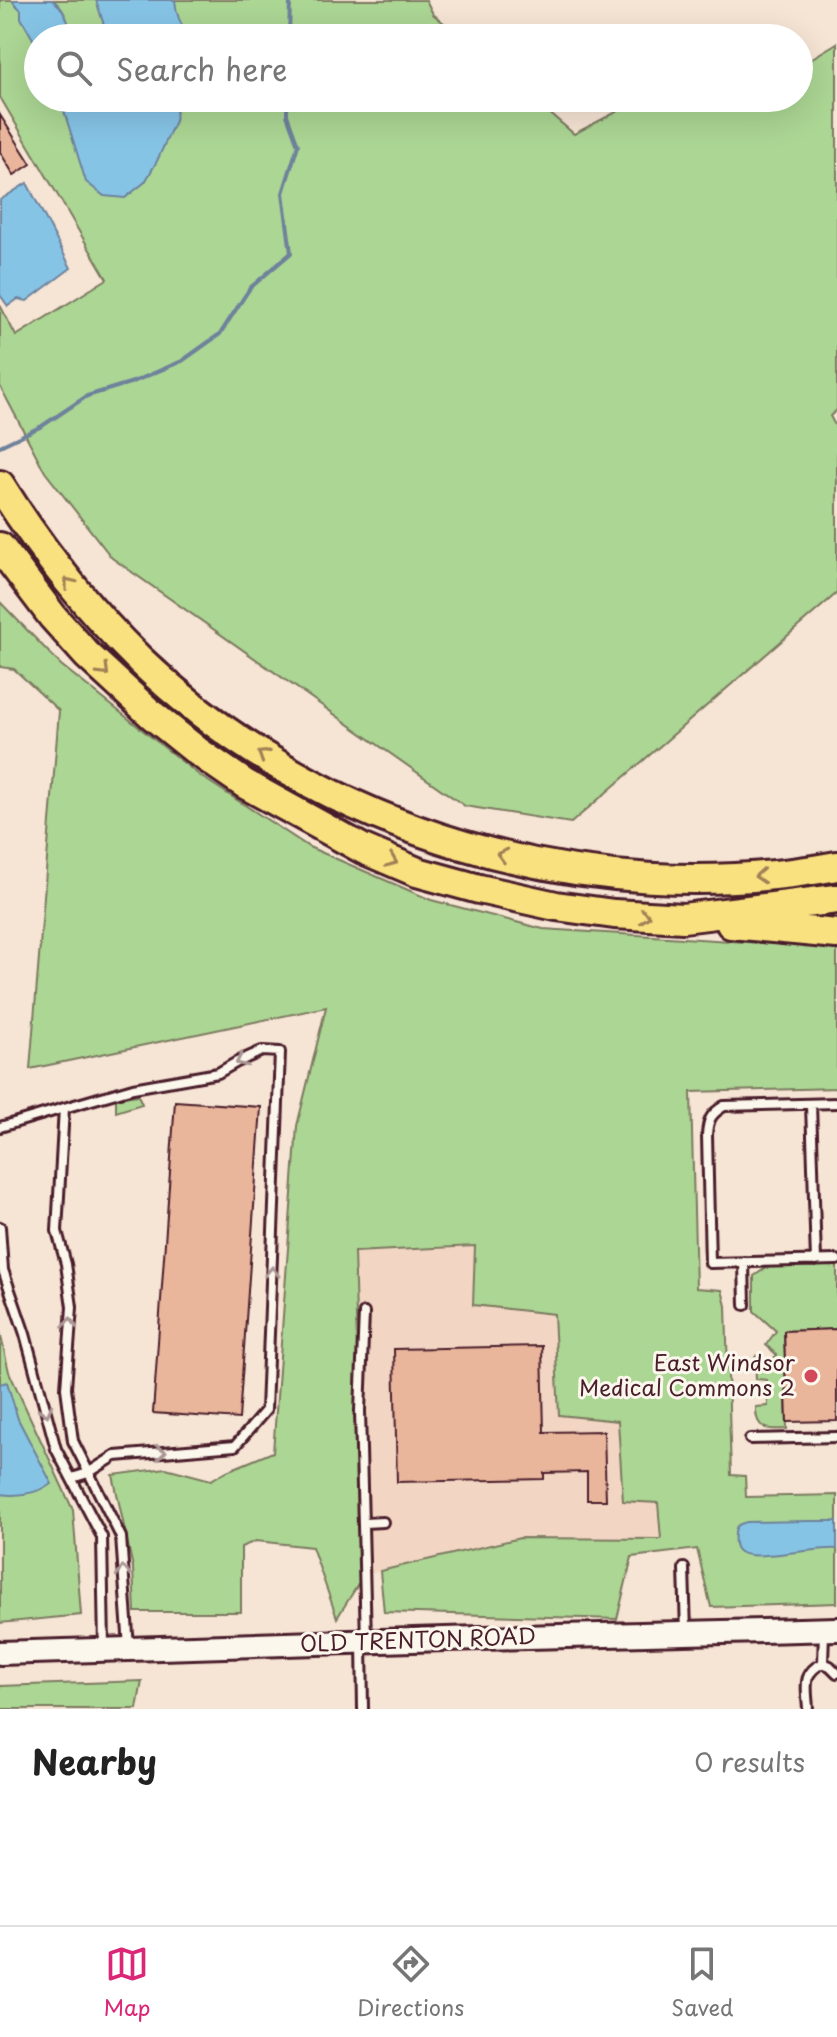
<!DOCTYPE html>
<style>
:root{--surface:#fff;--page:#f6f6f6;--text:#222;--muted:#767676;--line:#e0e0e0;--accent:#db2777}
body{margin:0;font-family:"Playpen Sans",sans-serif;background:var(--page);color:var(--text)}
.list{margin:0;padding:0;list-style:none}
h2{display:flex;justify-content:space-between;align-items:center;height:104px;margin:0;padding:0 32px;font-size:34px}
h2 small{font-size:26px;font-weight:400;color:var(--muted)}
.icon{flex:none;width:44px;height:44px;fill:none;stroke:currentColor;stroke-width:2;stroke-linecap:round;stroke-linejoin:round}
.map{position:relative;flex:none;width:837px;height:1709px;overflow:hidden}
.search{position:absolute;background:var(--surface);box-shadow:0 8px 32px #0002;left:24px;right:24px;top:24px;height:88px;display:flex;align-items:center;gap:20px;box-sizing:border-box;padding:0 28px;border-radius:44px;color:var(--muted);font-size:30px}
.sheet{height:216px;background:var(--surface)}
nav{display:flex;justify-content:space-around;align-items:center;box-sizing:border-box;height:112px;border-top:2px solid var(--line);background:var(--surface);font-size:22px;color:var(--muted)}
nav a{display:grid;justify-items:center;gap:4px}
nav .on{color:var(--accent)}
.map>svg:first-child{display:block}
.built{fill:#f2d6c3}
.green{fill:#acd694;stroke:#7b7a60;stroke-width:2}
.water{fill:#86c4e6;stroke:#6e829b;stroke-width:2}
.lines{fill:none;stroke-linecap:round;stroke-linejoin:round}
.stream{stroke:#6e829b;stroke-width:4}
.building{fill:#e9b69c;stroke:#4a1f2b;stroke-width:2}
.service-casing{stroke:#4a1f2b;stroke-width:14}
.secondary-casing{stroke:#4a1f2b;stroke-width:28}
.motorway-casing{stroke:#4a1f2b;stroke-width:34}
.service{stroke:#fbf7ec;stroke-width:8}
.secondary{stroke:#fbf7ec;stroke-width:22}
.motorway{stroke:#fae180;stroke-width:28}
.oneway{stroke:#a28056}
.oneway2{stroke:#ab9695}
.poi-dot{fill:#d1495b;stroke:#fbf7ec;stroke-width:3}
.labels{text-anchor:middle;stroke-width:6;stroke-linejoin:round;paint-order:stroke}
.poi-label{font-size:22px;fill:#4a1f2b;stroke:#fbf7ec;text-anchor:end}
.street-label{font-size:22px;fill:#4a1f2b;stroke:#fbf7ec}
</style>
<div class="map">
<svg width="837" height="1709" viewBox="0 0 837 1709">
<rect width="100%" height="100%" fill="#f6e4d4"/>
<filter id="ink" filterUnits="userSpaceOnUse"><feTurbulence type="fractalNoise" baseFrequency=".0125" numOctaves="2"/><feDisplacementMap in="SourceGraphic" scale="16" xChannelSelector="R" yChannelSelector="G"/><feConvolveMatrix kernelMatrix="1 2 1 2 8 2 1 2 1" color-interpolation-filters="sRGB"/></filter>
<g filter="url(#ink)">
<path class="built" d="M476,1246L526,1310L554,1314L559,1415L618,1420L623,1501L659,1502L661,1540L520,1538L364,1575L354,1252Z"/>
<path class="green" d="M0,0H426L433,14L462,38H38V98H532L574,134L643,98H799V66L837,43V410L830,416L837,429V593L571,823L465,806L112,558L45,472L0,386V305L16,336L107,279L0,97Z
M0,602L61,665L199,775L309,847L431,900L543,929L807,946L837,950V1088L691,1092L696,1288L722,1290L726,1306L731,1475L745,1476L746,1497L837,1495V1603L711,1607L697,1549L632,1557L617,1619L384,1612L380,1571L520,1538L661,1539L658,1503L623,1501L618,1421L559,1415L554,1314L473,1305L475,1246L354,1252L364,1575L337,1618L312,1547L256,1541L241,1547V1612H135L133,1568L113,1475L166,1468L211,1480L227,1471L273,1452L297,1126L326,1007L30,1069L59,711L14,669L0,667Z
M138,1095L142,1104L116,1112V1098Z
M837,1260V1329L784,1331L787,1429C769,1430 755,1431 756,1407L768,1406L767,1380L756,1379L755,1358L756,1356L766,1366L777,1355L766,1345L776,1331L754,1311V1276L772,1264Z
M0,1332L9,1372L73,1510L81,1615L0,1623Z
M142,1681L137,1709H0V1686Z"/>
<path class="water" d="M14,0H52C65,7 69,25 73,38H38V48L21,18V10L13,2Z
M96,0H175C176,11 178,22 186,30L181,38H108Z
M60,98H178L175,121L157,161L145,182L125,198L104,196L86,182Z
M27,183L71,268L27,301L18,299L8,306L0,295V200Z
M7,1382L18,1419L52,1484C35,1494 19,1497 0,1494V1384Z
M807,1521H837V1549C816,1547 753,1562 740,1552C734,1548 734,1541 735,1534C735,1525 739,1524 747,1522Z"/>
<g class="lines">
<path class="stream" d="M289,38L290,0
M0,446L42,426L87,396L133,382L182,361L220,334L250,288L291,253L283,193L298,145L287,115V98"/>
</g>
<path class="building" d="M0,115L31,164L14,175L0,152Z
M175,1101L261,1107L239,1419L153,1413Z
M837,1329V1421L787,1422L784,1331Z
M542,1346L544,1432L604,1431L606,1500H587V1472L544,1473V1479L397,1482L394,1349Z"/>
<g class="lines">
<g class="service-casing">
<path id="service" d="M837,1103L724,1106C711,1114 708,1119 707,1135L710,1263L837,1260
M811,1104L816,1261
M64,1108L133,1088L218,1073L237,1062L262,1051L280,1052L266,1410L235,1446L115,1456L88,1473L72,1478
M0,1127L64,1108L57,1231L66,1264L72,1307L66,1388L73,1441L121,1537L129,1648
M0,1227L3,1270L25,1334L56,1449L102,1537L104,1647
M744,1262L745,1305
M364,1313L360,1411L366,1640
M750,1439L837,1437
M364,1523L383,1522
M684,1568L686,1632
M362,1642L363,1709
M823,1663L824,1631
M823,1663L830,1666L837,1673
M808,1709C807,1688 801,1673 823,1663"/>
</g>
<g class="secondary-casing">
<path id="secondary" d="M0,1653L445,1639L837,1629"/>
</g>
<g class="motorway-casing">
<path id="motorway" d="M0,485C40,549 86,607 139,659C320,834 591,912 837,866
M0,547L53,617L87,655L151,714L197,751L245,784L363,849L417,872L479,889L556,906L614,914L683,918L837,899
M731,924L837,934"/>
</g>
<use href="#service" class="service"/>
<use href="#secondary" class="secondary"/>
<use href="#motorway" class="motorway"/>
</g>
<defs><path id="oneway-chevron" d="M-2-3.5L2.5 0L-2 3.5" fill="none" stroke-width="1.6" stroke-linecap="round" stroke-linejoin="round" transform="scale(2)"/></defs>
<g class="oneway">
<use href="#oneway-chevron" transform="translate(69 583) rotate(-129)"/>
<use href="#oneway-chevron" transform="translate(104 671) rotate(45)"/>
<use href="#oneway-chevron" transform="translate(263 755) rotate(-147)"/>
<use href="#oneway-chevron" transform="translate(502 855) rotate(-166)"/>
<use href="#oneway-chevron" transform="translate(392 861) rotate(22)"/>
<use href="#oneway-chevron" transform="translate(760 876) rotate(176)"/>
<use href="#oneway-chevron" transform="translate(645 916) rotate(4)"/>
</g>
<g class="oneway2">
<use href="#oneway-chevron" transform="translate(241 1061) rotate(155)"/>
<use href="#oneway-chevron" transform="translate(272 1272) rotate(-88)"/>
<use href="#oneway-chevron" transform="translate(70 1323) rotate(-86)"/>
<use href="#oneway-chevron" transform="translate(46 1411) rotate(74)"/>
<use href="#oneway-chevron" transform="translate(161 1452) rotate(-5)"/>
<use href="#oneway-chevron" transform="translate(123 1571) rotate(-95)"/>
</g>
</g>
<circle class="poi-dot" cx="811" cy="1376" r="8"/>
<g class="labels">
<g class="poi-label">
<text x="795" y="1371">East Windsor<tspan x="795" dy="25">Medical Commons 2</tspan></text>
</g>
<g class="street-label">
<text transform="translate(418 1640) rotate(-2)" y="8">OLD TRENTON ROAD</text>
</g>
</g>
</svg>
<div class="search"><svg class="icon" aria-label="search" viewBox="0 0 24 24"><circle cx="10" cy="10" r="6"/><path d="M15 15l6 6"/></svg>Search here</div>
</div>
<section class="sheet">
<h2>Nearby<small>0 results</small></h2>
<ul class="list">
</ul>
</section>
<nav>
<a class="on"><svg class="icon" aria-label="map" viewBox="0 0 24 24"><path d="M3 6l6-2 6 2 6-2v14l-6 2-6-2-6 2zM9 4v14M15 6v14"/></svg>Map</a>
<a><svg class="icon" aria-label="directions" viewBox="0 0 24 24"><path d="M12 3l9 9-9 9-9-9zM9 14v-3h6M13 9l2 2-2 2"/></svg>Directions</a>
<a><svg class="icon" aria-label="saved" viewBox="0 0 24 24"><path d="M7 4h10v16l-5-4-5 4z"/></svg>Saved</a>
</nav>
